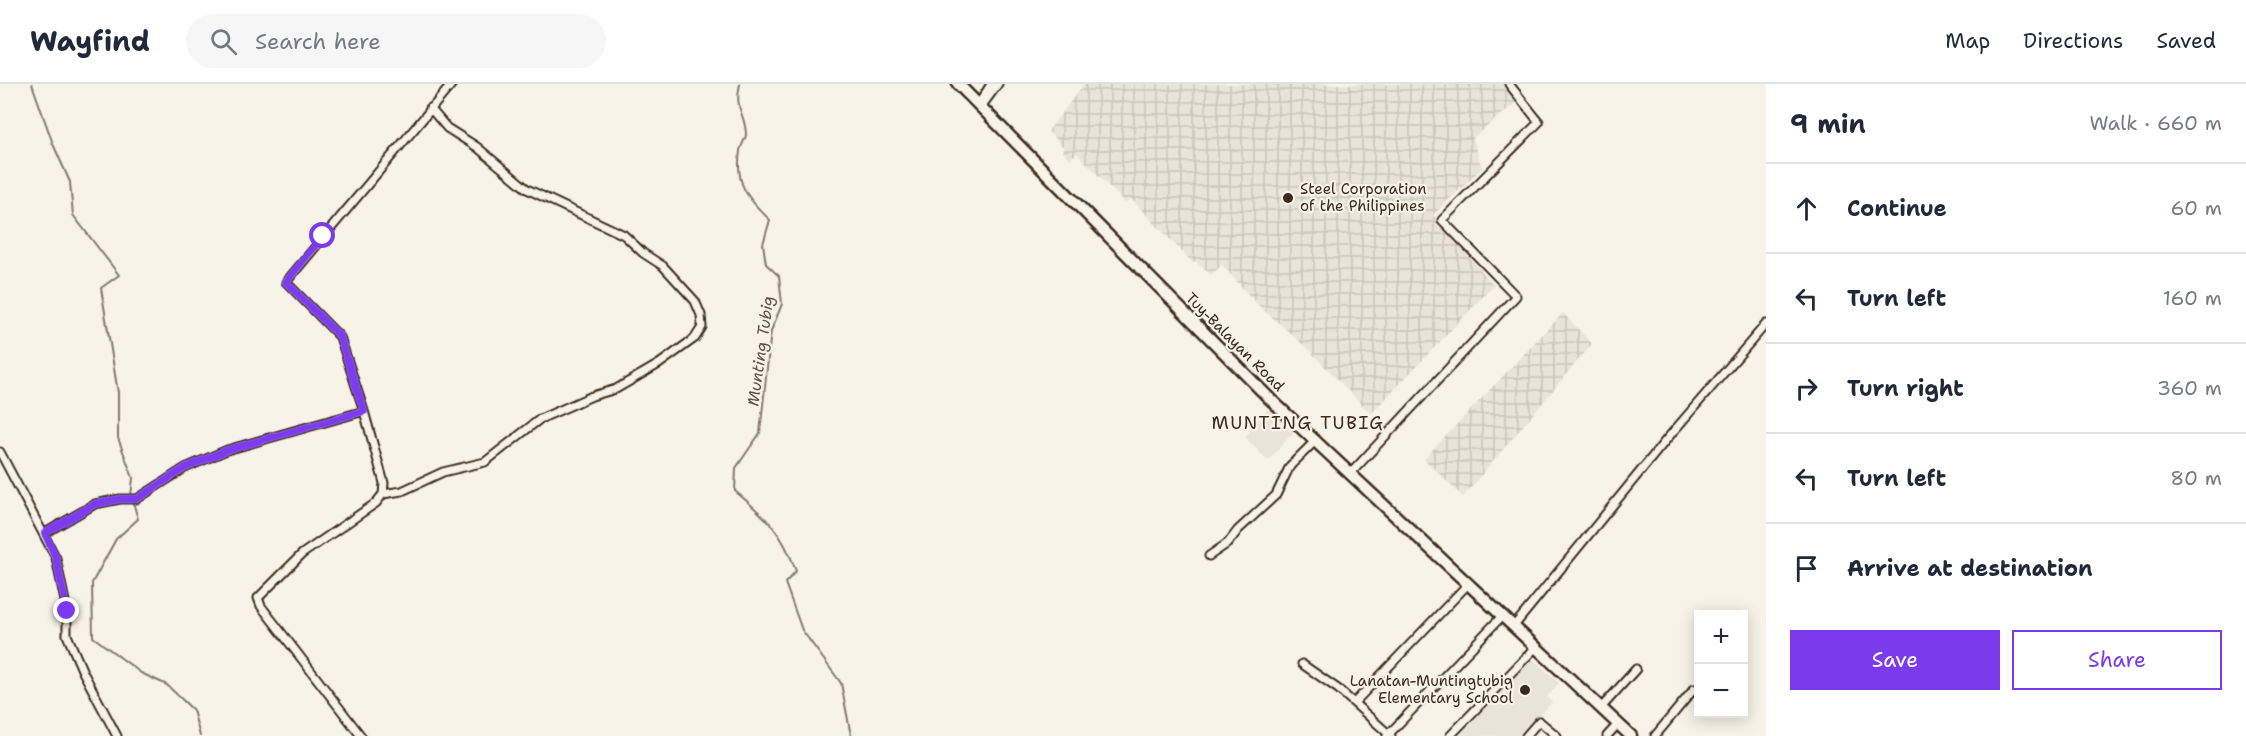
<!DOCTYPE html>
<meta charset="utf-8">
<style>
:root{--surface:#fff;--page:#f6f6f7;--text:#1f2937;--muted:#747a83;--line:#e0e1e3;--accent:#7c3aed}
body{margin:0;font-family:"Shantell Sans",sans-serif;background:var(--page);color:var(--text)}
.controls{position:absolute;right:18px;bottom:18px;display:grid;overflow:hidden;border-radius:0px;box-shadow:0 3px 15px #0003}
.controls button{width:54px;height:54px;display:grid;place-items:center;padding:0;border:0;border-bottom:2px solid var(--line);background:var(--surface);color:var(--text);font:30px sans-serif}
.stop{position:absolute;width:18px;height:18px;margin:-14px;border:4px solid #7c3aed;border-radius:50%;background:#fff}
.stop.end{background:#7c3aed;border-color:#fff;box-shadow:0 2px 6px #0008}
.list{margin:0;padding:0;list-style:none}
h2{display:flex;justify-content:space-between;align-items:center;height:78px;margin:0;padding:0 24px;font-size:26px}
h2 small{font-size:20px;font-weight:400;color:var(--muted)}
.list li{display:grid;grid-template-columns:39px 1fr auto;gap:18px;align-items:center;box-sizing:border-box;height:90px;padding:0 24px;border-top:2px solid var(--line)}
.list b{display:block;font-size:22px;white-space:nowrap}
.list em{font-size:20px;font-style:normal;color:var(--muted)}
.actions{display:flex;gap:12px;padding:18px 24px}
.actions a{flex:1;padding:14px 0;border:2px solid var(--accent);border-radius:0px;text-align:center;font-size:21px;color:var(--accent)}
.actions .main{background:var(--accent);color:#fff}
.icon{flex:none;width:33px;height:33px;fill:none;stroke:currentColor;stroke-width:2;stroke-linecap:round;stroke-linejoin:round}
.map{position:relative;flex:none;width:1766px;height:652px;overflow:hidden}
header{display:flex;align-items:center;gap:36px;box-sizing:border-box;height:84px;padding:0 30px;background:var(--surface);border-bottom:2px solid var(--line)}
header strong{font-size:28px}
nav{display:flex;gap:33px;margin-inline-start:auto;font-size:21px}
.search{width:420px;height:54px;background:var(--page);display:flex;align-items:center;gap:15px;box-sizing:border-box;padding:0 21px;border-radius:33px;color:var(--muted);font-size:22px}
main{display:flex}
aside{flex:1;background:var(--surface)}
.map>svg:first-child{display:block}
.built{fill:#e9e4d9}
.industrial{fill:url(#industrial-grid)}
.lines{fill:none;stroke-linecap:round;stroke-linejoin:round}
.stream{stroke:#84786c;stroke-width:2}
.minor-casing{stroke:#3b2a1e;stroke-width:11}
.primary-casing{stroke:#3b2a1e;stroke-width:15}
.minor{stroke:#f7f3e8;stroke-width:7}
.primary{stroke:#f7f3e8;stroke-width:10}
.route{stroke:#7c3aed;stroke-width:8}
.poi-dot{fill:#3b2a1e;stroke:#f7f3e8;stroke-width:2}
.labels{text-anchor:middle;stroke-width:4.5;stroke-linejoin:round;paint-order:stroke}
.poi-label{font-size:15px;fill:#3b2a1e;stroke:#f7f3e8;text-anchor:start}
.street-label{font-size:15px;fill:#3b2a1e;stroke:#f7f3e8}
.water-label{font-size:16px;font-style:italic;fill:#5f5145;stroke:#f7f3e8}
.quarter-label{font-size:18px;letter-spacing:1.5px;fill:#3b2a1e;stroke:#f7f3e8}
</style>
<header>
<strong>Wayfind</strong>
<div class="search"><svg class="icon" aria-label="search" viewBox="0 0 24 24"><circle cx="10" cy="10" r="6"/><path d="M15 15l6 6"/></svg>Search here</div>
<nav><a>Map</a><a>Directions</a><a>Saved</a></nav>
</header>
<main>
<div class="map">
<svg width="1766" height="652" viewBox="0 0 1766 652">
<defs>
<pattern id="industrial-grid" width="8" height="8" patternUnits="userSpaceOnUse" patternTransform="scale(1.5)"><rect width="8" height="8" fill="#e9e4d9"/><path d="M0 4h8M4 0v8" fill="none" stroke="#c9c4ba"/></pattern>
</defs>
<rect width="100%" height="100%" fill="#f7f3e8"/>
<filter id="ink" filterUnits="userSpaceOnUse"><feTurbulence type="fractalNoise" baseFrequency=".0167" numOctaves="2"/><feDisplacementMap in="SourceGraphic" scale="12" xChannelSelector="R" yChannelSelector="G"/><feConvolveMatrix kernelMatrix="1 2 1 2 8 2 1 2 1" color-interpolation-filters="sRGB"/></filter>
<g filter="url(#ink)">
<path class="built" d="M1268,325L1293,349L1268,377L1245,353Z
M1529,571L1559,599L1547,613L1552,618L1520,652H1456Z"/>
<path class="industrial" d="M1084,0H1505L1517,18L1473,54L1482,84L1433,131L1494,201L1371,330L1308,265L1257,220L1222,181L1211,191L1195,177L1193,179L1131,115L1125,119L1077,69L1070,75L1062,67L1064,64L1048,47Z
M1563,229L1592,260L1463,413L1424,375Z"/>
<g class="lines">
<path class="stream" d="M32,0L53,60L70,98L73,131L119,191L101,204L118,309V354L133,394L131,412
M740,0C734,25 745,29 746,50C746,55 741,61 740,67C735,100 747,114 770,136L763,160L766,180L779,192L782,220L771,247L760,349L736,384L735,407C767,434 782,447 796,487L785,499L802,546L841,599L851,652
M133,418L138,435L116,455L92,499L93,553L141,589L167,601L193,626L200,652"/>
<g class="minor-casing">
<path id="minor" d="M978,21L991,0
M981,23L998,0
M0,368L56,474L67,527V551L83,588L117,652
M1351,389L1516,212L1442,136L1539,38L1509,0
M383,410L402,407L443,388L485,378L540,335L592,312L616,305L659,280L695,254L702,243L701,231L695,217L663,182L643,169L624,151L527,105L477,63L447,44L430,24
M45,449L95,420L120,415H137L185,384L227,366L364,327L340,253L286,198L452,0
M1209,472L1228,459L1238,446L1276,411L1290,382L1316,356
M1514,542L1666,356L1766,240
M1302,580L1338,605L1391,652
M1354,619L1469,499
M1601,624L1636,585
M361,652L261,522L258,514L302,470L376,419L383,410L384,399L364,327
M1387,652L1503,531
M1450,652L1536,563
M1526,652L1539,637L1557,652
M1607,652L1618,640
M1655,652L1694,605"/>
</g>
<g class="primary-casing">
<path id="primary" d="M958,0L1268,313L1631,652"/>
</g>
<use href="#minor" class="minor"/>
<use href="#primary" class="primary"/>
</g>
</g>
<g class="lines" filter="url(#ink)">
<path class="route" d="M67,527L56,474L45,449L95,420L120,415H137L185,384L227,366L364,327L340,253L286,198L323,152"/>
</g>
<g class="poi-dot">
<circle cx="1288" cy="114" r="6"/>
<circle cx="1525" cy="606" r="6"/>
</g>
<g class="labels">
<g class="poi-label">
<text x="1300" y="110">Steel Corporation<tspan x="1300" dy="17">of the Philippines</tspan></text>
<text x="1513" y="602" text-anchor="end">Lanatan-Muntingtubig<tspan x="1513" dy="17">Elementary School</tspan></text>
</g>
<g class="street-label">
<text transform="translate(1235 258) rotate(45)" y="5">Tuy-Balayan Road</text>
</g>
<g class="water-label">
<text transform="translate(760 267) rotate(-82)" y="6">Munting Tubig</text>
</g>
<g class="quarter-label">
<text x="1298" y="345">MUNTING TUBIG</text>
</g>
</g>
</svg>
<div class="controls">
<button>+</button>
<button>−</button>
</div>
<div class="stop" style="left:323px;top:152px"></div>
<div class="stop end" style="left:67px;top:527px"></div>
</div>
<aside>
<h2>9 min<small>Walk · 660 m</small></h2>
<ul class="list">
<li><svg class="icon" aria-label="ahead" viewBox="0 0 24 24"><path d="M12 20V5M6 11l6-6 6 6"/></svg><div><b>Continue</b></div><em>60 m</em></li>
<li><svg class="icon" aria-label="left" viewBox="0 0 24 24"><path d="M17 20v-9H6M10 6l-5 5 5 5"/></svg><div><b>Turn left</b></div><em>160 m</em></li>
<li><svg class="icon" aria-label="right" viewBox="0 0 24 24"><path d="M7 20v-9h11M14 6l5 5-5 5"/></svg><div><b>Turn right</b></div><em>360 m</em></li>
<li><svg class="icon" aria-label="left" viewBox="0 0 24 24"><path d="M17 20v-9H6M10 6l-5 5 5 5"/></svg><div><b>Turn left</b></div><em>80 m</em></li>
<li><svg class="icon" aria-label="arrive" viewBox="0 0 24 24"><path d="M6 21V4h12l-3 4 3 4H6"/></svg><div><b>Arrive at destination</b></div></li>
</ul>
<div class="actions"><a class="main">Save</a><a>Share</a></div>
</aside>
</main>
